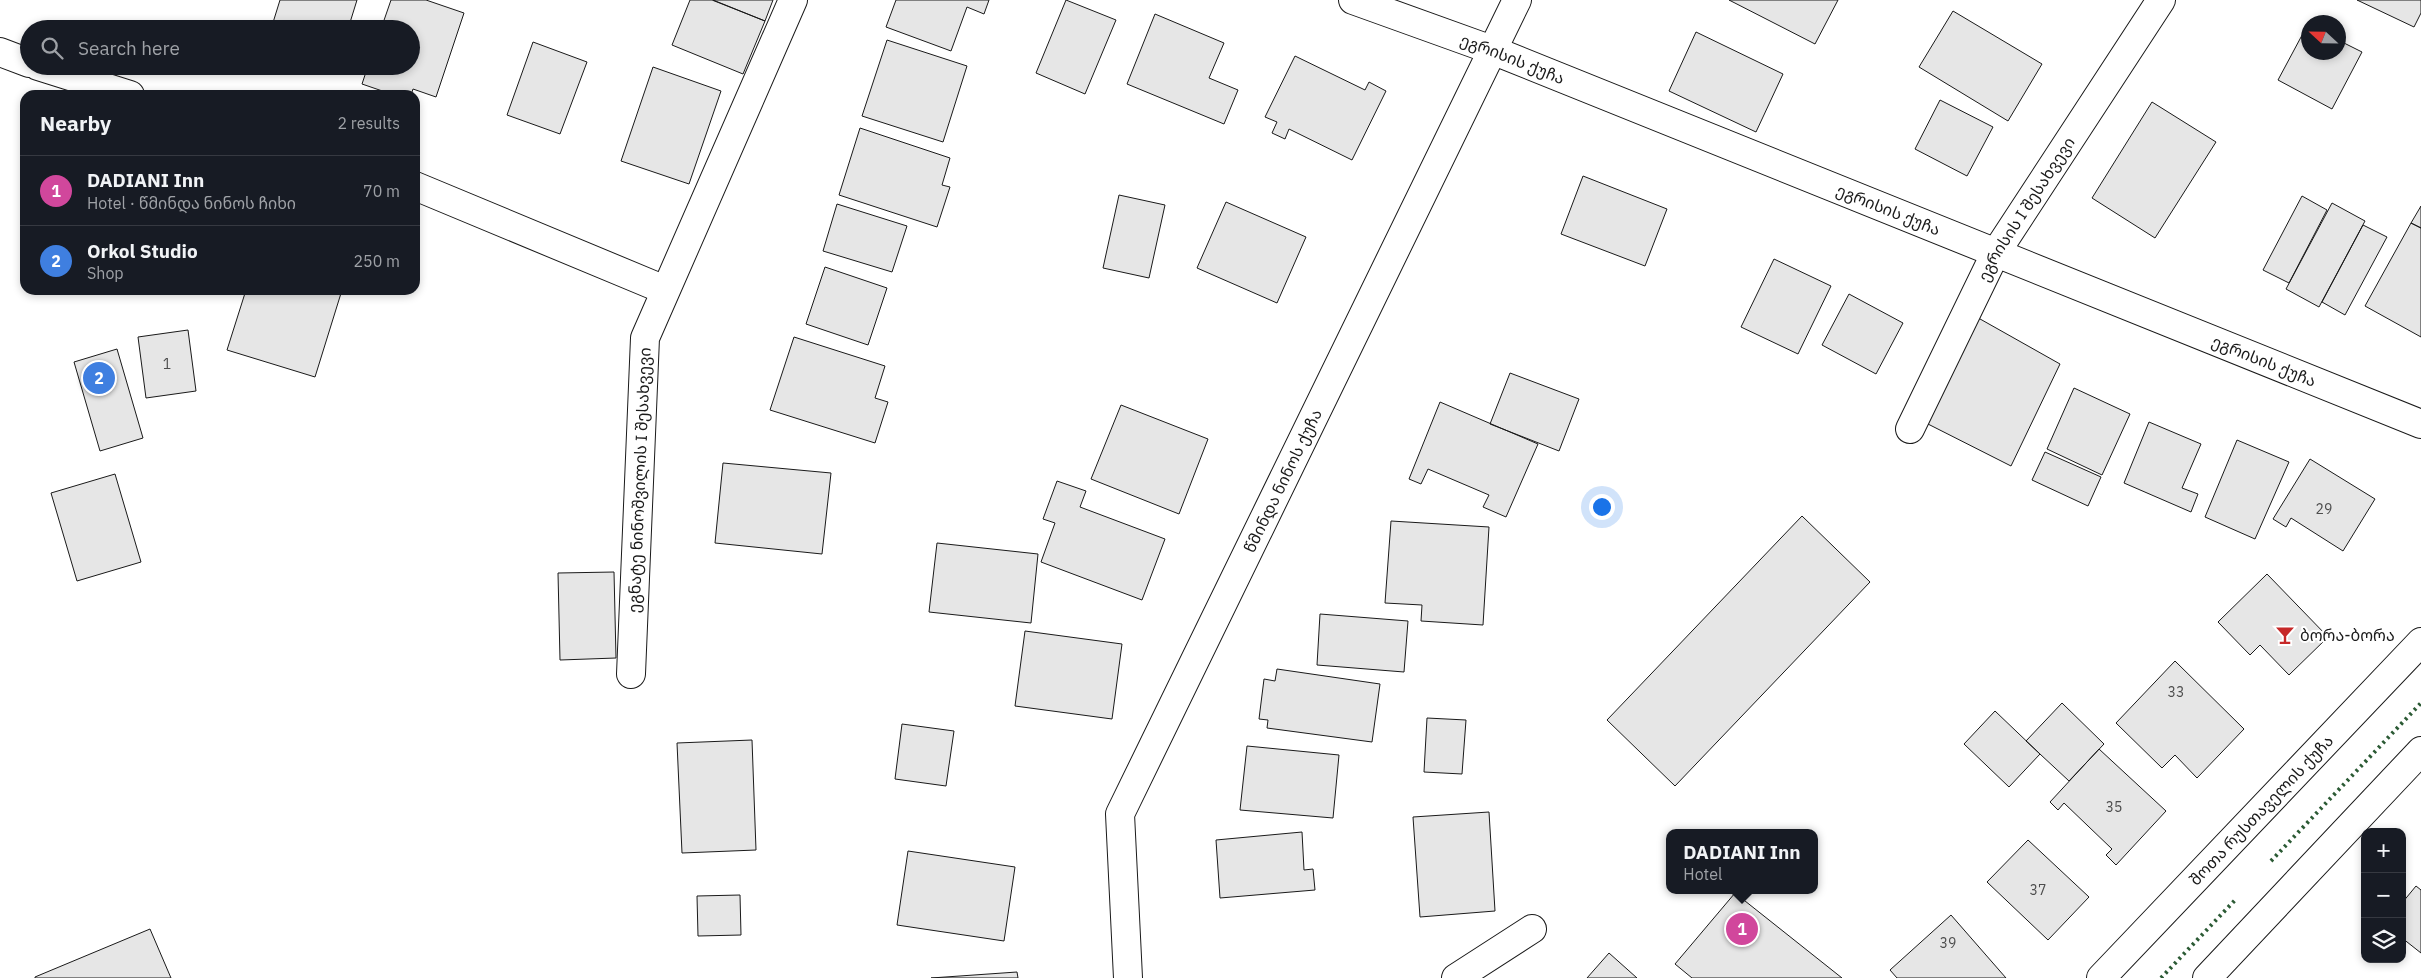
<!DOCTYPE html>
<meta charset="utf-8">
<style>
:root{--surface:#171b24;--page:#242831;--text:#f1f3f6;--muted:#9ea1a6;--line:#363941;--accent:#8c9099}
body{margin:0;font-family:"IBM Plex Sans","Noto Sans Georgian",sans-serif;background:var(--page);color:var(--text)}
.controls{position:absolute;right:15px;bottom:15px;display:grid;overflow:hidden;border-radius:10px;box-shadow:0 2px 8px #0003}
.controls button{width:45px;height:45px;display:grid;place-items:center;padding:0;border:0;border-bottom:1px solid var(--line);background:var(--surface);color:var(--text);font:25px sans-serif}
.compass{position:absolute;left:2301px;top:15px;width:45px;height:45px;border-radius:50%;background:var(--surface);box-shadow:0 2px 8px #0003;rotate:292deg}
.you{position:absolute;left:1601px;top:506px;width:18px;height:18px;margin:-12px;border:4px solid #fff;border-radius:50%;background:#1a73e8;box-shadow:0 0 0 8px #1a73e833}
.badge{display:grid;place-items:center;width:32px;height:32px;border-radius:50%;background:var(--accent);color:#fff;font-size:16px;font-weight:700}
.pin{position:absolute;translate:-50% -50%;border:2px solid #fff;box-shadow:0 1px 5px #0006}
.popup{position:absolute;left:1666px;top:829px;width:152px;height:65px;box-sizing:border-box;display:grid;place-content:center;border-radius:10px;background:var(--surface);filter:drop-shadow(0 1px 4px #0005);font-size:16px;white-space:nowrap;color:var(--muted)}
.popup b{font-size:19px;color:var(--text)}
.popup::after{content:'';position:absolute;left:50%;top:100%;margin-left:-10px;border:10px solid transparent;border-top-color:var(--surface)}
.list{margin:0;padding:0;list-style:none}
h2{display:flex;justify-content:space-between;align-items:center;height:65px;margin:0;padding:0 20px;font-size:21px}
h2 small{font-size:16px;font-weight:400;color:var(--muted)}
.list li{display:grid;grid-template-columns:32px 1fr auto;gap:15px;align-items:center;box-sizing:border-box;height:70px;padding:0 20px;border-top:1px solid var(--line)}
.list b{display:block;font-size:19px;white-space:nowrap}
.list p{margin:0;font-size:16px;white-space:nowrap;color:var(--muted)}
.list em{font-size:16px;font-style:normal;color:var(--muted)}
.icon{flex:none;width:28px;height:28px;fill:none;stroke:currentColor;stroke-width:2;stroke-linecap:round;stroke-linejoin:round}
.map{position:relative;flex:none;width:2421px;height:978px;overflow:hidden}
.search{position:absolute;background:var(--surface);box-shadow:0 2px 8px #0003;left:20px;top:20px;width:400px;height:55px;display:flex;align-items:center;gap:12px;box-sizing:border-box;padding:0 18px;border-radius:28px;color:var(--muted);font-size:19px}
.panel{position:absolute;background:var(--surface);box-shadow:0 2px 8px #0003;left:20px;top:90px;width:400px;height:205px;border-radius:15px}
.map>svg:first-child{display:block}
.building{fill:#e6e6e6;stroke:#1a1a1a}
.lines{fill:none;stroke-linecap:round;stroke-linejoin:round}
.minor-casing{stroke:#1a1a1a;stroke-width:30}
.minor{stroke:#fff;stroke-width:28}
.hedge{stroke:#2b5a34;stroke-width:4;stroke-dasharray:2.5 4;stroke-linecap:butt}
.labels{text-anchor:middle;stroke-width:4;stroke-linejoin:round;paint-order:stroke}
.number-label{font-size:14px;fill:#4d4d4d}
.street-label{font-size:16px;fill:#1a1a1a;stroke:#fff}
.poi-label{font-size:16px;fill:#1a1a1a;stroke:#fff;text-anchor:start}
</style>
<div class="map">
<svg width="2421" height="978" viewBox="0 0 2421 978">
<rect width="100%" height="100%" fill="#fff"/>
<path class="building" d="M280,0H357L348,29H271Z
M391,0H426L464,13L436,97L413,89L411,95H394L362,84L368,66H411V29H381Z
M690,0H712L765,21L743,74L672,45Z
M713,0H773L765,21Z
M896,0H989L984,14L967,7L951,51L886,27Z
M1066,0L1116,20L1085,94L1036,73Z
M1729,0H1838L1815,44Z
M2357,0H2421V13L2414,27Z
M1953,11L2042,64L2008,121L1919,67Z
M1155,14L1224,43L1209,78L1238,90L1224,124L1127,84Z
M2308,24V52H2338V40L2362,52L2332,109L2278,80Z
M1696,32L1783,74L1756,132L1669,91Z
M887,40L967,66L943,142L862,116Z
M533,42L587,62L560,134L507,115Z
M1295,56L1365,90L1369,82L1386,91L1352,160L1289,129L1285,139L1272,133L1277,122L1265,117Z
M653,67L721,91L689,184L621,161Z
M1940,100L1993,127L1967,176L1915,149Z
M2152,102L2216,142L2155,238L2092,198Z
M860,128L950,158L942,185L950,187L937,227L839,195Z
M1583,176L1667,209L1645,266L1561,234Z
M1119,195L1165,205L1149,278L1103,268Z
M2302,196L2327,210L2289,283L2263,270Z
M1226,202L1306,237L1277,303L1197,268Z
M2332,203L2365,221L2319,307L2286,289Z
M837,204L907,226L892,272L823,251Z
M2421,206V228L2411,223Z
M2411,223L2421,228V337L2365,306Z
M2363,225L2387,237L2345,315L2322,302Z
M1774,259L1831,286L1798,354L1741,327Z
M825,267L887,288L868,345L806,324Z
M246,290H342L315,377L227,350Z
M1849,294L1903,323L1876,374L1822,345Z
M1973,315L2060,364L2011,466L1924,422Z
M188,330L196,391L146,398L138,337Z
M794,337L885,366L875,398L888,402L875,443L770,410Z
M117,349L143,438L100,451L74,362Z
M1510,373L1579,399L1559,451L1490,424Z
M2074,388L2130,414L2102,475L2047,449Z
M1440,402L1538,444L1506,517L1483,507L1489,495L1428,469L1421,484L1409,479Z
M1121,405L1208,439L1179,514L1091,479Z
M2149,422L2201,444L2182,488L2198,494L2191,512L2124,483Z
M2237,440L2289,462L2255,539L2205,517Z
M2045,452L2101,477L2088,506L2032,480Z
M2310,459L2375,499L2343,551L2291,518L2286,527L2273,519Z
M723,463L831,473L822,554L715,543Z
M115,474L141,562L77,581L51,493Z
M1057,481L1086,491L1080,507L1165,539L1142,600L1041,562L1055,523L1043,519Z
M1802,516L1870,582L1675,786L1607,720Z
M1391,521L1489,527L1483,625L1421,621L1422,605L1385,603Z
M937,543L1038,554L1031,623L929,612Z
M614,572L616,658L560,660L558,573Z
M2267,574L2328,637L2289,675L2260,645L2250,655L2218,622Z
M1320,614L1408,621L1404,672L1317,665Z
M1025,631L1122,644L1112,719L1015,706Z
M2175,661L2244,729L2197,778L2175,755L2162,768L2116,723Z
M1277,669L1380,684L1372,742L1267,728L1268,720L1259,719L1264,679L1275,681Z
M2062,703L2104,744L2069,781L2026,741Z
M1995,711L2040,754L2009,787L1964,744Z
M1427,718L1466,720L1462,774L1424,772Z
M902,724L954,731L946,786L895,779Z
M752,740L756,850L682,853L677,743Z
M1247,746L1339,755L1333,818L1240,810Z
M2099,749L2166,811L2116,865L2106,855L2112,849L2064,803L2058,810L2050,802Z
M1489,812L1495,911L1420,917L1413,817Z
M1302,832L1304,870L1313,869L1315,890L1220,898L1216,840Z
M2028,840L2089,897L2048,940L1987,882Z
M908,851L1015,867L1004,941L897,925Z
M2416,886L2421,890V953L2402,938V903Z
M1735,893L1842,978H1692L1675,964Z
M740,895L741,935L698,936L697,896Z
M1951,915L2006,978H1897L1890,970Z
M150,929L171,978H35V977Z
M1609,953L1637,978H1587Z
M1017,972L1018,978H931Z"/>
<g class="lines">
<g class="minor-casing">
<g id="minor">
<path id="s1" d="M1353,0L1492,50L2421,424"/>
<path d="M0,52L29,63"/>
<path d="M38,66L130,95"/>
<path d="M415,186L665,290"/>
<path id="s2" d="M1910,429L1995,254L2161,0"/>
<path id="s3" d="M631,674L645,338L793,0"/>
<path id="s4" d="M1128,978L1120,814L1517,0"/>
<path d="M1456,978L1532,929"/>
<path id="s5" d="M2101,978L2421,642"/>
<path d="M2207,978L2421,751"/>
</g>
</g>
<use href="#minor" class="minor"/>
<path class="hedge" d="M2271,861L2421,703
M2161,978L2237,898"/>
</g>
<defs>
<g id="bar-bare" transform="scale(1.5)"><path d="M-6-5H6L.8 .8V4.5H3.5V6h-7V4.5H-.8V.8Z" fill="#c62828" stroke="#fff" stroke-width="2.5" paint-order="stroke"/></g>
</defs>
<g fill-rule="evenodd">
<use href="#bar-bare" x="2285" y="635"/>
</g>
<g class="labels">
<g class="number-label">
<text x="167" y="369">1</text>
<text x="2324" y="514">29</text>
<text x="2176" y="697">33</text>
<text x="2114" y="812">35</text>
<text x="2038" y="895">37</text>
<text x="1948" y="948">39</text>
</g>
<g class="street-label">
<text dy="6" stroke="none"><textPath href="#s1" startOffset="170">ეგრისის ქუჩა</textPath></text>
<text dy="6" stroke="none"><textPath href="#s1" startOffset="575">ეგრისის ქუჩა</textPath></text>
<text dy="6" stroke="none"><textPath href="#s2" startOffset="249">ეგრისის I შესახვევი</textPath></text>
<text dy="6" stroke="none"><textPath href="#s1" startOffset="980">ეგრისის ქუჩა</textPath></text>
<text dy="6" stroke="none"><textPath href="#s3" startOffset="194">ეგნატე ნინოშვილის I შესახვევი</textPath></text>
<text dy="6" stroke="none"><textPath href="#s4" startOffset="535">წმინდა ნინოს ქუჩა</textPath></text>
<text dy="6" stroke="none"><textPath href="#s5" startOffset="232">შოთა რუსთაველის ქუჩა</textPath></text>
</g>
<g class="poi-label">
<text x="2300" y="641">ბორა-ბორა</text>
</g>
</g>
</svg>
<div class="controls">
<button>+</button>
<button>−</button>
<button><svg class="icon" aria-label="layers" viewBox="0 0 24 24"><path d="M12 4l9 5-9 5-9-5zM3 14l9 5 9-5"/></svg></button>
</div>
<svg class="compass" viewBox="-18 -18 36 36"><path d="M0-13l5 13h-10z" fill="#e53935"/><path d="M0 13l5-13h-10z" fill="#9ea1a6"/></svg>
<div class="you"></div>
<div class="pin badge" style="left:1742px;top:929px;background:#d1479c">1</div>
<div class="popup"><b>DADIANI Inn</b>Hotel</div>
<div class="pin badge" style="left:99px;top:378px;background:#3f7fe0">2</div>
<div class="search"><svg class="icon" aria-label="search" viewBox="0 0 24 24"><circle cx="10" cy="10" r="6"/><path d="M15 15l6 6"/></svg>Search here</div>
<section class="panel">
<h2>Nearby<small>2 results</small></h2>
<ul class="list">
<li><span class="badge" style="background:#d1479c">1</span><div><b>DADIANI Inn</b><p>Hotel · წმინდა ნინოს ჩიხი</p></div><em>70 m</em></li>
<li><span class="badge" style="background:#3f7fe0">2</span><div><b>Orkol Studio</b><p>Shop</p></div><em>250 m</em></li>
</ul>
</section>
</div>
